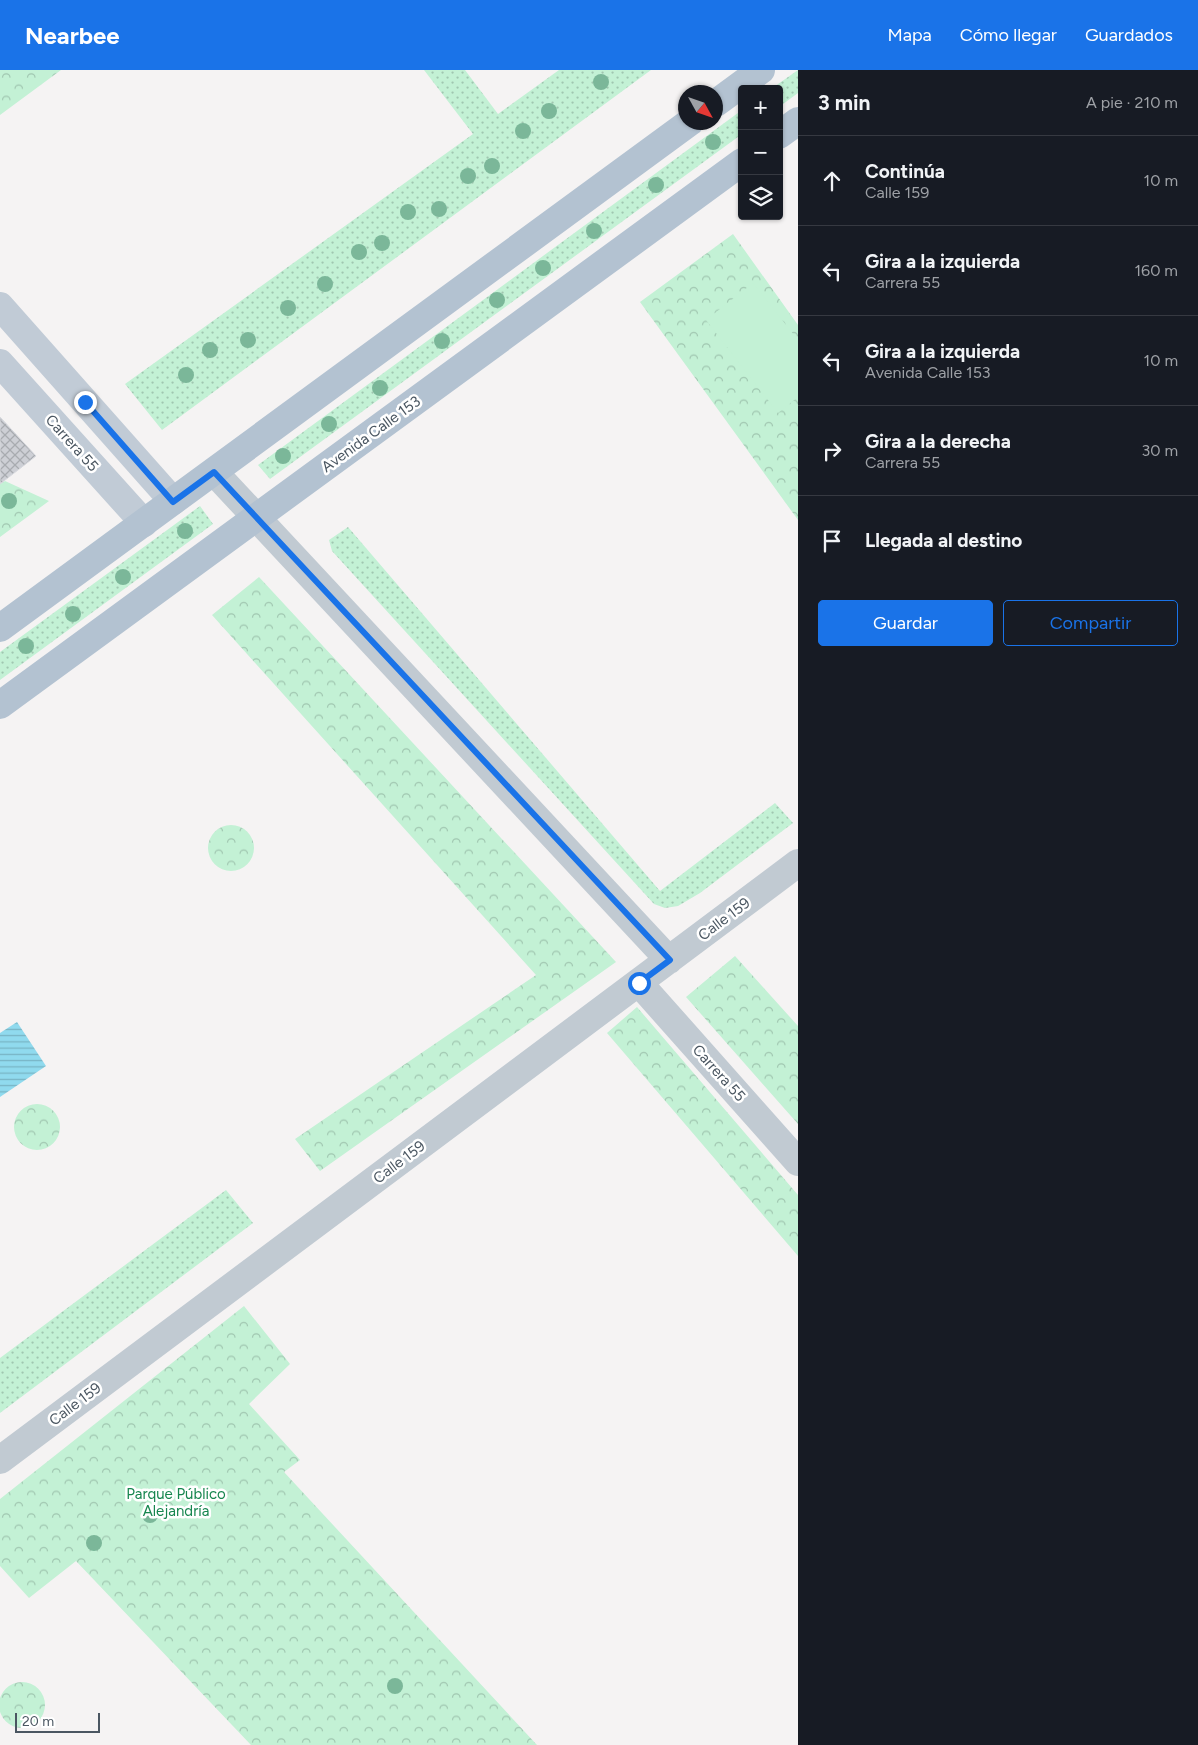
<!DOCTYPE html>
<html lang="es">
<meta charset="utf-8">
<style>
:root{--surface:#171b24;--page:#242831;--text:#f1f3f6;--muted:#9ea1a6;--line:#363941;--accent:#1a73e8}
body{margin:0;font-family:Figtree,sans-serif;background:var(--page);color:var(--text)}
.controls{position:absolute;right:15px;top:15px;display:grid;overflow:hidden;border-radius:5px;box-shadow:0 1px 4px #0004}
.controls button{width:45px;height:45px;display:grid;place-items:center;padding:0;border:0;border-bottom:1px solid var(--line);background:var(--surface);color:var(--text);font:25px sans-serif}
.compass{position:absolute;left:678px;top:15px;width:45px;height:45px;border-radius:50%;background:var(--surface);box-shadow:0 1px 4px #0004;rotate:130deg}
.scale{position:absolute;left:15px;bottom:12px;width:85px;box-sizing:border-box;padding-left:5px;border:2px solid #4a5661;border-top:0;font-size:14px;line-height:18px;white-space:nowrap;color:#4a5661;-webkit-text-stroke:4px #fff;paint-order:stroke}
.stop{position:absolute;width:15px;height:15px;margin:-11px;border:4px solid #1a73e8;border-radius:50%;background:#fff}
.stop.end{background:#1a73e8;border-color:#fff;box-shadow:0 1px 5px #0008}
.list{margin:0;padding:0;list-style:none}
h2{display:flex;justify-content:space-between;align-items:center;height:65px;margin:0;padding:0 20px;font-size:21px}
h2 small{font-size:16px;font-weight:400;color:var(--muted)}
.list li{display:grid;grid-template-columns:32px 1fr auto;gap:15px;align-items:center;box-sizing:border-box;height:90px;padding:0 20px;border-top:1px solid var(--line)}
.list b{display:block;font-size:19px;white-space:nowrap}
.list p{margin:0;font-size:16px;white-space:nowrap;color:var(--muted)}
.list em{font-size:16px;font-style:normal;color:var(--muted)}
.actions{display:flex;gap:10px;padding:15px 20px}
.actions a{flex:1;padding:11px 0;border:1px solid var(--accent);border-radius:5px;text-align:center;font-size:18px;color:var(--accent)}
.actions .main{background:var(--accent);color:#fff}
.icon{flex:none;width:28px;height:28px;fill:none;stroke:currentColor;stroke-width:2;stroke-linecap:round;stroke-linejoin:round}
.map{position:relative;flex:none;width:798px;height:1675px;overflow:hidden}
header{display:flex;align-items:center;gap:30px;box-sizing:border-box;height:70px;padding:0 25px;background:var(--accent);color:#fff}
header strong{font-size:24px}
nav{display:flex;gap:28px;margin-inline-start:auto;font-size:18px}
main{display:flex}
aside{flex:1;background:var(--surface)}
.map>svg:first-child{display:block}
.grass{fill:url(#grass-dots)}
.park{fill:url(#park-crowns)}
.pitch{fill:#c3f1d5}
.water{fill:url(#water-rules)}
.building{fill:url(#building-cross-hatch);stroke:#d7d9de}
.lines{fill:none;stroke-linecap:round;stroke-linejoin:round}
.street{stroke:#c1cad2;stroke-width:28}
.secondary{stroke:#c1cbd6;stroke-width:28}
.primary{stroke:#b3c2d1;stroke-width:28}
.tree{fill:#7bb799}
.route{stroke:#1a73e8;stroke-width:6}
.labels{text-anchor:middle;stroke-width:5;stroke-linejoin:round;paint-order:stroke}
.street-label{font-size:15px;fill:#4a5661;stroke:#fff}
.park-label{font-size:15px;fill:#17864f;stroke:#fff}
</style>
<header>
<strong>Nearbee</strong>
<nav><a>Mapa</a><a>Cómo llegar</a><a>Guardados</a></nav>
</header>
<main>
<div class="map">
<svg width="798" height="1675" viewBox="0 0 798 1675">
<defs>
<pattern id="grass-dots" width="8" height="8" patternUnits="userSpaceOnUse" patternTransform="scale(1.25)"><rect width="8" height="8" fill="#c3f1d5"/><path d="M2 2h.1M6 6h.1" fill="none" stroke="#a0c6b0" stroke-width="1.8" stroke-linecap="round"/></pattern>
<pattern id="park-crowns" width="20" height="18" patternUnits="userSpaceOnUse" patternTransform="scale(1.25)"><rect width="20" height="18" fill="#c3f1d5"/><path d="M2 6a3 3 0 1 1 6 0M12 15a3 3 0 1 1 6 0" fill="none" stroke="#a0c6b0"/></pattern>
<pattern id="water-rules" width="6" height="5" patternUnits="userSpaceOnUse" patternTransform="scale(1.25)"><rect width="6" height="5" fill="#90daee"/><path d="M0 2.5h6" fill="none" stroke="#78b4c4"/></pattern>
<pattern id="building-cross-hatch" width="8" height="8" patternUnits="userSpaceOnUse" patternTransform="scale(1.25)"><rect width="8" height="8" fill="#cdcfd5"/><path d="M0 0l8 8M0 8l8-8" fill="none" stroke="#a8abb0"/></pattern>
</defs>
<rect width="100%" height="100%" fill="#f5f3f3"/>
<path class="grass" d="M424,0H465L498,44L559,0H651L162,360L125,314L473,64Z
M798,0V23L779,37V19H771Z
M742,40V64L270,409L258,395Z
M200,436L213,454L0,610V582Z
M348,457L660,821L775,733L793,753L700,823L678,836L665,838L654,834L332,481L329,470Z
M226,1120L253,1153L0,1343V1288Z"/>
<path class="park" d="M0,0H61L0,45Z
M733,164L798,255V450L640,232Z
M5,411L49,431L0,467V414Z
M259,507L616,892L320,1101L295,1069L536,905L212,545Z
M208 778a23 23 0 1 1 46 0a23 23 0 1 1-46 0Z
M735,886L798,956V1054L686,927Z
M637,937L798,1125V1186L607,963Z
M14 1057a23 23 0 1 1 46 0a23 23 0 1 1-46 0Z
M244,1236L290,1294L249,1334L300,1390L284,1402L537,1675H251L76,1491L29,1528L0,1496V1429Z
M-1 1635a23 23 0 1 1 46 0a23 23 0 1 1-46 0Z"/>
<path class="pitch" d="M753,213L798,270V327L778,343L706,250Z"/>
<path class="water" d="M17,952L46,996L0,1027V963Z"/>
<path class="building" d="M0,347L36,386L0,414Z"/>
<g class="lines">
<path class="street" d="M214,402L669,890
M639,913L798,1092
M0,1390L798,793"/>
<path class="secondary" d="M0,236L173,431
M0,293L144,453"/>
<path class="primary" d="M716,33L761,0
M779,65L798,51
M0,558L690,52
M0,635L742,92"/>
</g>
<g class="tree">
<circle cx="601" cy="12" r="8"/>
<circle cx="549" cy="41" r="8"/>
<circle cx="523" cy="61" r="8"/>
<circle cx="713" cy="72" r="8"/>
<circle cx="492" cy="96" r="8"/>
<circle cx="468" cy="106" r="8"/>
<circle cx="656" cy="115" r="8"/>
<circle cx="439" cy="139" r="8"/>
<circle cx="408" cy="142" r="8"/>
<circle cx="594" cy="161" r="8"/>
<circle cx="382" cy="173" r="8"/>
<circle cx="359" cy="182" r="8"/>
<circle cx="543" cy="198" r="8"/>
<circle cx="325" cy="214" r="8"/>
<circle cx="497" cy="230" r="8"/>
<circle cx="288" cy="238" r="8"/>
<circle cx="248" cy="270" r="8"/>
<circle cx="442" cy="271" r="8"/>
<circle cx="210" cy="280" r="8"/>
<circle cx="186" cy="305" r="8"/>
<circle cx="380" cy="318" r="8"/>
<circle cx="329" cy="354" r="8"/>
<circle cx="283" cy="386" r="8"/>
<circle cx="9" cy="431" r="8"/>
<circle cx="185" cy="461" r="8"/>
<circle cx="123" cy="507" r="8"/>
<circle cx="73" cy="544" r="8"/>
<circle cx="26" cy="576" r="8"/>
<circle cx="150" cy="1445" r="8"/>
<circle cx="94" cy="1473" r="8"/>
<circle cx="395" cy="1616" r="8"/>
</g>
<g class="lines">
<path class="route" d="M85,332L173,432L214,402L670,890L639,913"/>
</g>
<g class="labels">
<g class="street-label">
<text transform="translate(371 364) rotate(-36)" y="5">Avenida Calle 153</text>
<text transform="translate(72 373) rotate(48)" y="5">Carrera 55</text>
<text transform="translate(724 849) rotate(-37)" y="5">Calle 159</text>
<text transform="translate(719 1003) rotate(48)" y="5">Carrera 55</text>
<text transform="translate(399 1092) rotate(-37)" y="5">Calle 159</text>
<text transform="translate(75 1334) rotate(-37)" y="5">Calle 159</text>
</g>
<g class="park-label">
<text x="176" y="1429">Parque Público<tspan x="176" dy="17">Alejandría</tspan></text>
</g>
</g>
</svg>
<div class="controls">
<button>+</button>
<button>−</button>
<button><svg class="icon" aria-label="layers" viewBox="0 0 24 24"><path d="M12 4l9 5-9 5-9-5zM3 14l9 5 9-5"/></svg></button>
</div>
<svg class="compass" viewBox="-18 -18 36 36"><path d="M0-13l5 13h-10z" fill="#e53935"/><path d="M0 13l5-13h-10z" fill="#9ea1a6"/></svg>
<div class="scale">20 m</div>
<div class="stop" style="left:639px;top:913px"></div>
<div class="stop end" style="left:85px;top:332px"></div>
</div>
<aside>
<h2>3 min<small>A pie · 210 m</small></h2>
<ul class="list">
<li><svg class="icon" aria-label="ahead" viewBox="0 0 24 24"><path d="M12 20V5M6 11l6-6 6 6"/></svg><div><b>Continúa</b><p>Calle 159</p></div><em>10 m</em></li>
<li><svg class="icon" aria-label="left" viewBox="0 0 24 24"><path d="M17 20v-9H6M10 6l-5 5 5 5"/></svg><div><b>Gira a la izquierda</b><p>Carrera 55</p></div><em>160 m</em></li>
<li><svg class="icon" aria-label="left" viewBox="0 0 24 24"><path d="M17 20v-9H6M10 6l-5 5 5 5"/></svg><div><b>Gira a la izquierda</b><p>Avenida Calle 153</p></div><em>10 m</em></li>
<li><svg class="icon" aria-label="right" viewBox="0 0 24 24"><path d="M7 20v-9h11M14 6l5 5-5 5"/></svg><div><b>Gira a la derecha</b><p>Carrera 55</p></div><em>30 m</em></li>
<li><svg class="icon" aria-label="arrive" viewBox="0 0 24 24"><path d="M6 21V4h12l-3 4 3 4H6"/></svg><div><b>Llegada al destino</b></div></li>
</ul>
<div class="actions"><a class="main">Guardar</a><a>Compartir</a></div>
</aside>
</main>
